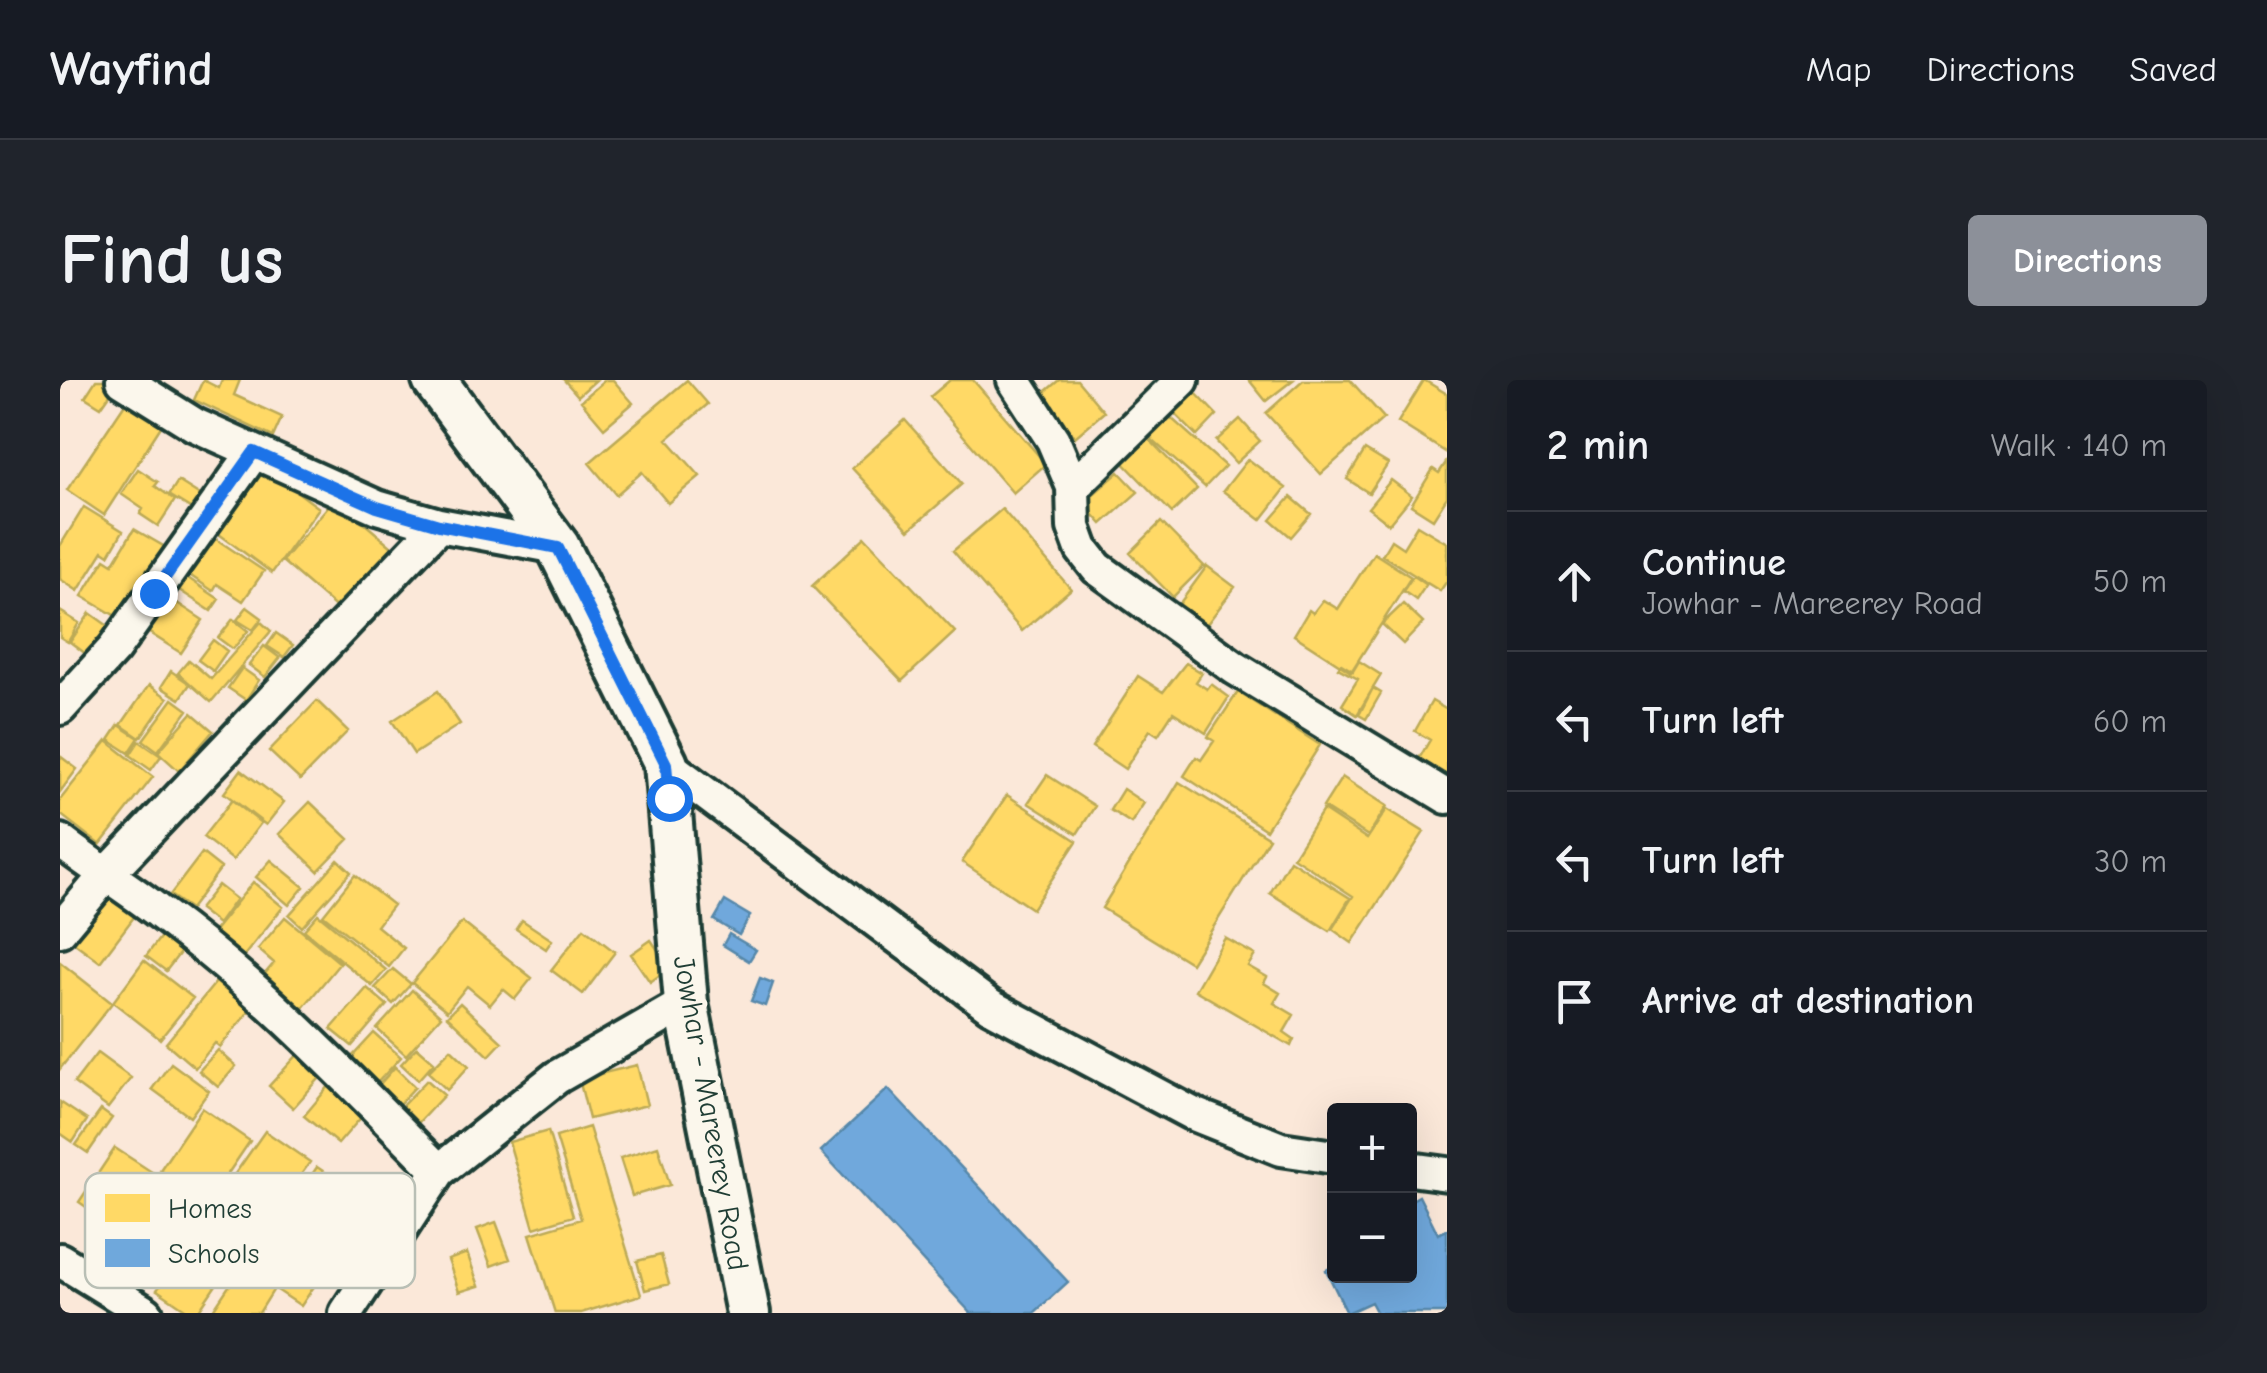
<!DOCTYPE html>
<meta charset="utf-8">
<style>
:root{--surface:#171b24;--page:#20242c;--text:#f1f3f6;--muted:#9ea1a6;--line:#363941;--accent:#8c9099}
body{margin:0;font-family:"Comic Neue",sans-serif;background:var(--page);color:var(--text)}
.controls{position:absolute;right:30px;bottom:30px;display:grid;overflow:hidden;border-radius:10px;box-shadow:0 10px 40px #0002}
.controls button{width:90px;height:90px;display:grid;place-items:center;padding:0;border:0;border-bottom:2px solid var(--line);background:var(--surface);color:var(--text);font:50px sans-serif}
.stop{position:absolute;width:30px;height:30px;margin:-22px;border:8px solid #1a73e8;border-radius:50%;background:#fff}
.stop.end{background:#1a73e8;border-color:#fff;box-shadow:0 2px 10px #0008}
.list{margin:0;padding:0;list-style:none}
h2{display:flex;justify-content:space-between;align-items:center;height:130px;margin:0;padding:0 40px;font-size:42px}
h2 small{font-size:32px;font-weight:400;color:var(--muted)}
.list li{display:grid;grid-template-columns:65px 1fr auto;gap:30px;align-items:center;box-sizing:border-box;height:140px;padding:0 40px;border-top:2px solid var(--line)}
.list b{display:block;font-size:38px;white-space:nowrap}
.list p{margin:0;font-size:32px;white-space:nowrap;color:var(--muted)}
.list em{font-size:32px;font-style:normal;color:var(--muted)}
.icon{flex:none;width:55px;height:55px;fill:none;stroke:currentColor;stroke-width:2;stroke-linecap:round;stroke-linejoin:round}
.map{position:relative;flex:none;width:1387px;height:933px;overflow:hidden;border-radius:10px}
header{display:flex;align-items:center;gap:60px;box-sizing:border-box;height:140px;padding:0 50px;background:var(--surface);border-bottom:2px solid var(--line)}
header strong{font-size:48px}
nav{display:flex;gap:55px;margin-inline-start:auto;font-size:35px}
.intro{display:flex;align-items:center;justify-content:space-between;box-sizing:border-box;height:240px;padding:0 60px}
h1{margin:0;font-size:70px}
.button{padding:25px 45px;border-radius:10px;background:var(--accent);color:#fff;font-size:35px;font-weight:700}
main{display:flex;gap:60px;padding:0 60px}
aside{flex:1;background:var(--surface);border-radius:10px;box-shadow:0 10px 40px #0002}
.map>svg:first-child{display:block}
.homes{fill:#ffd966;stroke:#bcaa57;stroke-width:2.5}
.schools{fill:#6fa8dc;stroke:#5788aa;stroke-width:2.5}
.lines{fill:none;stroke-linecap:round;stroke-linejoin:round}
.minor-casing{stroke:#1f3d34;stroke-width:40}
.tertiary-casing{stroke:#1f3d34;stroke-width:50}
.minor{stroke:#fbf7ec;stroke-width:32}
.tertiary{stroke:#fbf7ec;stroke-width:42}
.route{stroke:#1a73e8;stroke-width:12}
.labels{text-anchor:middle;stroke-width:10;stroke-linejoin:round;paint-order:stroke}
.street-label{font-size:30px;fill:#1f3d34;stroke:#fbf7ec}
.key{fill:#fbf7ec;stroke:#b9bfb5;stroke-width:2.5}
.key-label{font-size:28px;fill:#1f3d34}
</style>
<header>
<strong>Wayfind</strong>
<nav><a>Map</a><a>Directions</a><a>Saved</a></nav>
</header>
<div class="intro"><h1>Find us</h1><a class="button">Directions</a></div>
<main>
<div class="map">
<svg width="1387" height="933" viewBox="0 0 1387 933">
<rect width="100%" height="100%" fill="#fbe8d9"/>
<filter id="ink" filterUnits="userSpaceOnUse"><feTurbulence type="fractalNoise" baseFrequency=".01" numOctaves="2"/><feDisplacementMap in="SourceGraphic" scale="20" xChannelSelector="R" yChannelSelector="G"/><feConvolveMatrix kernelMatrix="1 2 1 2 8 2 1 2 1" color-interpolation-filters="sRGB"/></filter>
<g filter="url(#ink)">
<path class="homes" d="M36,0H45L55,7L41,27L25,17Z
M143,0L159,8L162,0H180L174,15L222,37L213,57L134,20Z
M504,0H536L518,16Z
M545,0H553L573,23L544,48L521,21Z
M627,0L648,24L607,59L640,96L608,123L582,92L556,115L529,83Z
M890,0H913L986,84L953,113L870,17Z
M999,0H1017L1044,32L1015,57L980,16Z
M1189,0H1233L1206,21Z
M1243,0H1290L1324,38L1261,94L1206,33Z
M1364,0L1387,14V73L1338,42Z
M1129,6L1157,35L1137,56L1108,27Z
M72,13L107,37L44,135L7,110Z
M1101,29L1165,86L1145,107L1082,51Z
M1180,39L1200,61L1176,83L1156,61Z
M845,40L902,104L849,150L792,88Z
M1082,52L1137,109L1112,133L1057,76Z
M1305,70L1328,84L1309,113L1287,99Z
M1188,79L1226,108L1201,140L1163,111Z
M196,81L259,128L212,193L148,146Z
M1387,81V117L1373,139L1351,125L1373,89L1379,93Z
M78,89L98,102L95,106L115,120L98,146L80,134L83,129L61,114Z
M1059,92L1078,112L1042,144L1023,123Z
M1331,100L1352,116L1329,144L1308,128Z
M118,101L140,115L138,119L149,126L143,136L109,115Z
M1231,117L1251,134L1231,157L1211,140Z
M275,118L332,167L279,230L222,181Z
M24,127L63,151L49,175L43,171L18,211L0,199V166Z
M942,129L1011,209L962,251L893,171Z
M1101,142L1144,186L1113,217L1070,173Z
M1357,145L1387,163V201L1380,211L1322,175L1331,160L1343,168Z
M74,149L105,167L61,239L22,216L45,179L53,184Z
M153,157L204,191L183,221L157,204L153,211L125,192Z
M805,157L895,252L842,301L752,206Z
M1314,173L1351,197L1291,292L1234,255L1249,230L1253,233L1263,220L1278,229Z
M1147,186L1175,207L1144,248L1117,227Z
M122,194L159,219L151,231L113,206Z
M1353,196L1366,205L1356,220L1343,211Z
M102,213L143,240L121,273L80,247Z
M1343,224L1363,243L1343,264L1322,244Z
M187,227L202,238L193,250L177,240Z
M0,231L19,243L8,262L0,257Z
M30,233L51,248L30,277L10,262Z
M173,239L188,251L173,269L158,258Z
M201,242L211,251L151,322L118,293L129,280L151,299Z
M216,253L233,265L224,277L207,266Z
M153,260L167,271L153,291L138,280Z
M204,266L220,278L205,297L189,285Z
M1299,281L1321,295L1297,335L1282,325L1298,299L1278,288L1281,284L1293,291Z
M1126,283L1142,293L1136,302L1147,309L1151,304L1169,317L1146,353L1113,332L1098,355L1090,350L1065,389L1032,367L1078,296L1103,312Z
M182,288L199,300L186,320L168,308Z
M111,291L130,304L120,319L101,307Z
M89,305L108,318L80,358L61,345Z
M1313,308L1321,313L1306,339L1299,335Z
M378,311L400,344L354,374L332,341Z
M1178,312L1260,365L1206,450L1124,396L1136,377L1141,380L1154,361L1148,357Z
M113,319L128,330L98,371L83,360Z
M257,321L288,351L240,400L209,371Z
M1372,321L1387,330V400L1357,382L1370,360L1355,351Z
M132,333L153,351L119,391L98,372Z
M59,345L79,358L69,373L49,360Z
M47,361L93,397L40,465L0,434V420Z
M79,361L101,376L91,390L70,375Z
M0,376L17,389L0,412Z
M181,390L224,422L206,445L164,413Z
M987,395L1035,426L1017,454L968,423Z
M1282,397L1327,426L1308,456L1263,427Z
M1119,402L1209,458L1131,583L1042,528Z
M1063,409L1084,423L1071,443L1050,430Z
M947,415L1017,461L972,529L902,482Z
M172,420L201,443L173,480L143,457Z
M250,422L289,459L258,491L219,454Z
M1327,429L1364,452L1292,563L1272,549L1293,516L1233,477L1263,430L1307,459Z
M142,473L161,488L130,529L110,515Z
M211,480L244,507L229,525L196,497Z
M278,480L291,492L242,547L229,535Z
M1230,480L1290,518L1270,551L1210,513Z
M295,495L333,525L317,546L344,568L329,587L263,535Z
M193,502L223,527L183,577L153,552Z
M158,505L176,519L158,544L139,529Z
M46,509L77,533L40,582L8,558Z
M258,534L326,590L312,606L244,550Z
M225,537L280,583L242,629L203,596L214,583L198,569Z
M462,540L492,560L486,569L456,549Z
M402,542L472,598L455,619L443,609L430,625L407,606L387,631L352,603Z
M524,548L555,572L523,614L491,590Z
M106,550L126,565L106,591L86,576Z
M1165,558L1195,575L1188,586L1207,597L1204,603L1220,613L1214,623L1234,635L1224,652L1234,659L1231,666L1135,610Z
M591,560L610,588L590,602L571,574Z
M84,580L133,618L100,659L53,622Z
M0,582L52,623L0,689Z
M333,589L351,604L333,624L315,608Z
M156,602L190,630L160,667L155,663L135,688L106,663Z
M307,608L327,625L292,666L271,649Z
M352,610L381,636L346,675L317,649Z
M400,623L442,662L429,676L387,636Z
M314,653L341,677L316,704L290,679Z
M357,667L374,682L358,700L341,684Z
M391,669L409,686L387,710L368,692Z
M158,670L176,686L158,707L139,691Z
M242,670L266,691L233,728L209,706Z
M37,673L71,698L48,728L14,703Z
M111,683L149,711L130,737L92,709Z
M577,685L587,725L529,739L519,699Z
M335,687L355,707L339,724L319,705Z
M367,700L384,715L358,743L341,727Z
M270,705L304,734L278,764L244,736Z
M0,722L27,740L13,762L0,753Z
M142,728L190,761L148,823L100,790Z
M41,730L52,738L28,773L16,765Z
M529,747L581,915L521,933H495L470,854L521,839L496,757Z
M205,751L250,782L208,842L163,811Z
M488,751L513,836L474,848L449,762Z
M598,766L610,805L572,816L560,778Z
M55,768L98,796L67,842L37,822L32,831L19,822Z
M257,787L311,823L272,883L217,847Z
M436,842L450,879L431,886L417,849Z
M407,873L419,906L399,912L388,880Z
M241,875L265,890L241,926L217,910Z
M601,875L609,904L585,910L577,881Z
M120,877L158,902L137,933H131L97,910Z
M181,888L214,909L199,933H151Z"/>
<path class="schools" d="M665,521L690,536L679,555L654,540Z
M669,554L696,570L689,581L663,565Z
M700,598L713,603L705,626L691,621Z
M828,709L1008,902L974,933H911L761,771Z
M1359,816L1378,854L1387,850V933H1317L1311,922L1287,933L1266,890L1274,886V896H1350V821Z"/>
<g class="lines">
<g class="minor-casing">
<path id="minor" d="M63,0L135,45L317,127L379,145L498,167
M954,0L993,60L1013,107L1014,147L1022,169L1037,188L1175,288L1387,417
M1013,107L1122,0
M0,328L54,269L194,72
M606,384L930,626L1131,733L1221,769L1274,777
M0,461C32,486 67,507 99,532C201,607 290,701 379,791
M0,550L45,496L379,145
M1350,789L1387,794
M0,880L86,933
M286,933L379,791L497,697L626,623"/>
</g>
<g class="tertiary-casing">
<path id="tertiary" d="M374,0L498,167L606,384L626,623L688,933"/>
</g>
<use href="#minor" class="minor"/>
<use href="#tertiary" class="tertiary"/>
</g>
</g>
<g class="lines" filter="url(#ink)">
<path class="route" d="M94,213L194,72L317,127L379,145L498,168L606,384L609,418"/>
</g>
<g class="labels">
<g class="street-label">
<text transform="translate(651 733) rotate(80)" y="10">Jowhar - Mareerey Road</text>
</g>
</g>
<rect x="25" y="793" width="330" height="115" rx="15" class="key"/>
<rect x="45" y="814" width="45" height="28" fill="#ffd966"/>
<rect x="45" y="859" width="45" height="28" fill="#6fa8dc"/>
<g class="key-label">
<text x="108" y="838">Homes</text>
<text x="108" y="883">Schools</text>
</g>
</svg>
<div class="controls">
<button>+</button>
<button>−</button>
</div>
<div class="stop" style="left:609px;top:418px"></div>
<div class="stop end" style="left:94px;top:213px"></div>
</div>
<aside>
<h2>2 min<small>Walk · 140 m</small></h2>
<ul class="list">
<li><svg class="icon" aria-label="ahead" viewBox="0 0 24 24"><path d="M12 20V5M6 11l6-6 6 6"/></svg><div><b>Continue</b><p>Jowhar - Mareerey Road</p></div><em>50 m</em></li>
<li><svg class="icon" aria-label="left" viewBox="0 0 24 24"><path d="M17 20v-9H6M10 6l-5 5 5 5"/></svg><div><b>Turn left</b></div><em>60 m</em></li>
<li><svg class="icon" aria-label="left" viewBox="0 0 24 24"><path d="M17 20v-9H6M10 6l-5 5 5 5"/></svg><div><b>Turn left</b></div><em>30 m</em></li>
<li><svg class="icon" aria-label="arrive" viewBox="0 0 24 24"><path d="M6 21V4h12l-3 4 3 4H6"/></svg><div><b>Arrive at destination</b></div></li>
</ul>
</aside>
</main>
